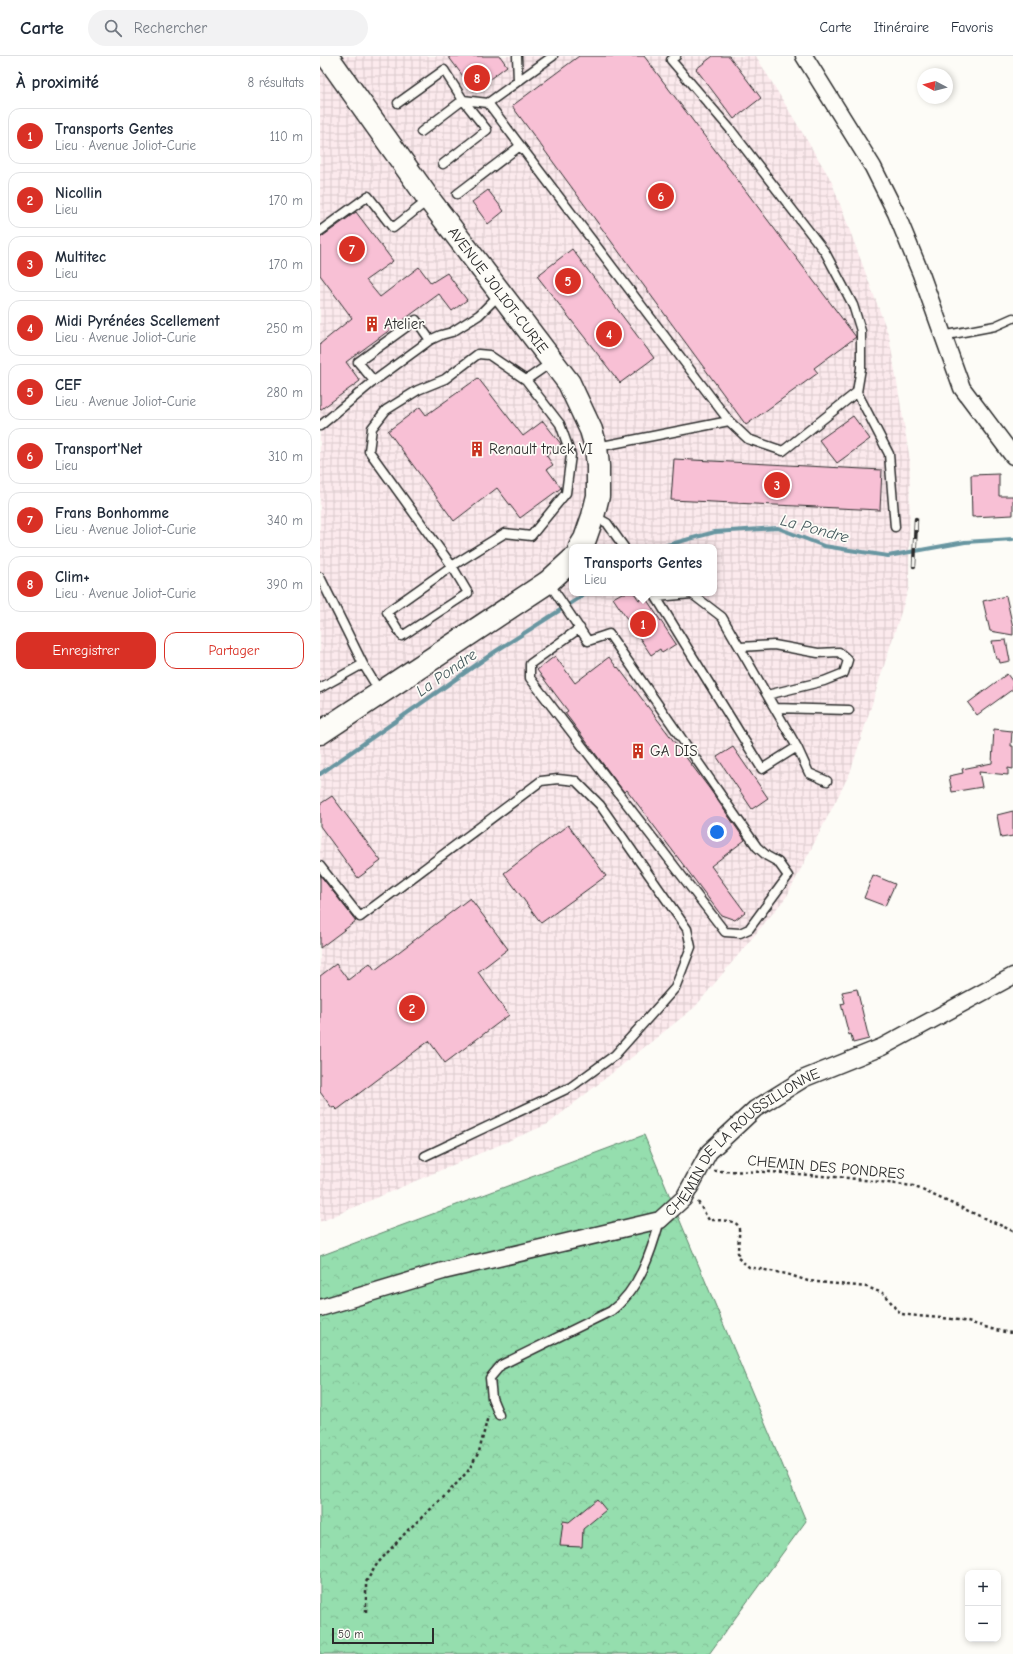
<!DOCTYPE html>
<html lang="fr">
<meta charset="utf-8">
<style>
:root{--surface:#fff;--page:#f2f2f3;--text:#1f2937;--muted:#747a83;--line:#e0e1e3;--accent:#d93025}
body{margin:0;font-family:"Comic Neue",sans-serif;background:var(--page);color:var(--text)}
.controls{position:absolute;right:12px;bottom:12px;display:grid;overflow:hidden;border-radius:8px;box-shadow:0 2px 6px #0003}
.controls button{width:36px;height:36px;display:grid;place-items:center;padding:0;border:0;border-bottom:1px solid var(--line);background:var(--surface);color:var(--text);font:20px sans-serif}
.compass{position:absolute;left:597px;top:12px;width:36px;height:36px;border-radius:50%;background:var(--surface);box-shadow:0 2px 6px #0003;rotate:277deg}
.scale{position:absolute;left:12px;bottom:10px;width:102px;box-sizing:border-box;padding-left:4px;border:2px solid #2b2b2b;border-top:0;font-size:11px;line-height:14px;white-space:nowrap;color:#2b2b2b;-webkit-text-stroke:3px #fdfcf7;paint-order:stroke}
.you{position:absolute;left:397px;top:776px;width:14px;height:14px;margin:-10px;border:3px solid #fff;border-radius:50%;background:#1a73e8;box-shadow:0 0 0 6px #1a73e833}
.badge{display:grid;place-items:center;width:26px;height:26px;border-radius:50%;background:var(--accent);color:#fff;font-size:13px;font-weight:700}
.pin{position:absolute;translate:-50% -50%;border:2px solid #fff;box-shadow:0 1px 4px #0006}
.popup{position:absolute;left:249px;top:488px;width:148px;height:52px;box-sizing:border-box;display:grid;place-content:center;border-radius:8px;background:var(--surface);filter:drop-shadow(0 1px 3px #0005);font-size:13px;white-space:nowrap;color:var(--muted)}
.popup b{font-size:15px;color:var(--text)}
.popup::after{content:'';position:absolute;left:50%;top:100%;margin-left:-8px;border:8px solid transparent;border-top-color:var(--surface)}
.list{margin:0;padding:0;list-style:none}
h2{display:flex;justify-content:space-between;align-items:center;height:52px;margin:0;padding:0 16px;font-size:17px}
h2 small{font-size:13px;font-weight:400;color:var(--muted)}
.list li{display:grid;grid-template-columns:26px 1fr auto;gap:12px;align-items:center;box-sizing:border-box;height:56px;margin:0 8px 8px;padding:0 8px;border:1px solid var(--line);border-radius:12px}
.list b{display:block;font-size:15px;white-space:nowrap}
.list p{margin:0;font-size:13px;white-space:nowrap;color:var(--muted)}
.list em{font-size:13px;font-style:normal;color:var(--muted)}
.actions{display:flex;gap:8px;padding:12px 16px}
.actions a{flex:1;padding:9px 0;border:1px solid var(--accent);border-radius:12px;text-align:center;font-size:14px;color:var(--accent)}
.actions .main{background:var(--accent);color:#fff}
.icon{flex:none;width:22px;height:22px;fill:none;stroke:currentColor;stroke-width:2;stroke-linecap:round;stroke-linejoin:round}
.map{position:relative;flex:none;width:693px;height:1598px;overflow:hidden}
header{display:flex;align-items:center;gap:24px;box-sizing:border-box;height:56px;padding:0 20px;background:var(--surface);border-bottom:1px solid var(--line)}
header strong{font-size:19px}
nav{display:flex;gap:22px;margin-inline-start:auto;font-size:14px}
.search{width:280px;height:36px;background:var(--page);display:flex;align-items:center;gap:10px;box-sizing:border-box;padding:0 14px;border-radius:22px;color:var(--muted);font-size:15px}
main{display:flex}
aside{flex:1;background:var(--surface)}
.map>svg:first-child{display:block}
.industrial{fill:url(#industrial-grid);fill-rule:evenodd}
.forest{fill:url(#forest-crowns);stroke:#60846c}
.lines{fill:none;stroke-linecap:round;stroke-linejoin:round}
.stream{stroke:#6896a1;stroke-width:4}
.building{fill:#f8c0d5;stroke:#2b2b2b}
.lane-casing{stroke:#2b2b2b;stroke-width:11}
.street-casing{stroke:#2b2b2b;stroke-width:19}
.secondary-casing{stroke:#2b2b2b;stroke-width:25}
.path{stroke:#2b2b2b;stroke-width:2.5;stroke-dasharray:3 3;stroke-linecap:butt}
.lane{stroke:#fdfcf7;stroke-width:8}
.street{stroke:#fdfcf7;stroke-width:16}
.secondary{stroke:#fdfcf7;stroke-width:22}
.rail-casing{stroke:#2b2b2b;stroke-width:4.5}
.rail{stroke:#fdfcf7;stroke-width:3;stroke-dasharray:9;stroke-linecap:butt}
.labels{text-anchor:middle;stroke-width:3.5;stroke-linejoin:round;paint-order:stroke}
.street-label{font-size:15px;fill:#2b2b2b;stroke:#fdfcf7}
.poi-label{font-size:15px;fill:#2b2b2b;stroke:#fdfcf7;text-anchor:start}
.water-label{font-size:16px;font-style:italic;fill:#44585c;stroke:#fdfcf7}
</style>
<header>
<strong>Carte</strong>
<div class="search"><svg class="icon" aria-label="search" viewBox="0 0 24 24"><circle cx="10" cy="10" r="6"/><path d="M15 15l6 6"/></svg>Rechercher</div>
<nav><a>Carte</a><a>Itinéraire</a><a>Favoris</a></nav>
</header>
<main>
<aside>
<h2>À proximité<small>8 résultats</small></h2>
<ul class="list">
<li><span class="badge">1</span><div><b>Transports Gentes</b><p>Lieu · Avenue Joliot-Curie</p></div><em>110 m</em></li>
<li><span class="badge">2</span><div><b>Nicollin</b><p>Lieu</p></div><em>170 m</em></li>
<li><span class="badge">3</span><div><b>Multitec</b><p>Lieu</p></div><em>170 m</em></li>
<li><span class="badge">4</span><div><b>Midi Pyrénées Scellement</b><p>Lieu · Avenue Joliot-Curie</p></div><em>250 m</em></li>
<li><span class="badge">5</span><div><b>CEF</b><p>Lieu · Avenue Joliot-Curie</p></div><em>280 m</em></li>
<li><span class="badge">6</span><div><b>Transport'Net</b><p>Lieu</p></div><em>310 m</em></li>
<li><span class="badge">7</span><div><b>Frans Bonhomme</b><p>Lieu · Avenue Joliot-Curie</p></div><em>340 m</em></li>
<li><span class="badge">8</span><div><b>Clim+</b><p>Lieu · Avenue Joliot-Curie</p></div><em>390 m</em></li>
</ul>
<div class="actions"><a class="main">Enregistrer</a><a>Partager</a></div>
</aside>
<div class="map">
<svg width="693" height="1598" viewBox="0 0 693 1598">
<defs>
<pattern id="industrial-grid" width="8" height="8" patternUnits="userSpaceOnUse"><rect width="8" height="8" fill="#fceaed"/><path d="M0 4h8M4 0v8" fill="none" stroke="#d8c9cb"/></pattern>
<pattern id="forest-crowns" width="20" height="18" patternUnits="userSpaceOnUse"><rect width="20" height="18" fill="#95deae"/><path d="M2 6a3 3 0 1 1 6 0M12 15a3 3 0 1 1 6 0" fill="none" stroke="#81bf96"/></pattern>
</defs>
<rect width="100%" height="100%" fill="#fdfcf7"/>
<filter id="ink" filterUnits="userSpaceOnUse"><feTurbulence type="fractalNoise" baseFrequency=".025" numOctaves="2"/><feDisplacementMap in="SourceGraphic" scale="8" xChannelSelector="R" yChannelSelector="G"/><feConvolveMatrix kernelMatrix="1 2 1 2 8 2 1 2 1" color-interpolation-filters="sRGB"/></filter>
<g filter="url(#ink)">
<path class="industrial" d="M0,0H436L511,124L569,280L590,404L589,531L530,717L467,840L375,951L228,1068L0,1166ZM252,491H394V537H252Z"/>
<path class="forest" d="M324,1079L486,1465L389,1598H0V1200Z"/>
<g class="lines">
<path class="stream" d="M340,491L395,476L458,472L504,490L568,500L645,486L693,483
M0,718L176,595L267,537"/>
</g>
<path class="building" d="M128,0H180L187,10L154,35Z
M259,0H324L536,281L494,312L498,317L426,369L192,50Z
M393,0H409L441,42L414,63L376,13Z
M168,134L184,155L168,168L152,146Z
M36,156L73,205L46,224L60,241L99,211L111,227L127,217L147,244L132,255L119,238L26,306L40,325L0,354V288L32,262L0,219V182Z
M252,193L334,302L300,327L217,220Z
M158,322L203,380L223,365L241,388L226,399L233,409L227,413L241,432L200,462L177,432L134,465L68,375L100,351L106,359Z
M533,360L550,383L517,407L499,384Z
M354,403L562,414L560,454L351,444Z
M679,418V440H693V459L652,461L651,419Z
M302,537H314L319,544L325,541L356,588L342,597L340,593L331,599L293,542Z
M686,540L693,571V579L670,575L663,545Z
M686,584L690,605L680,607L679,603H676L672,585Z
M235,600L255,627L289,601L297,612L298,611L389,732L425,784L391,810L425,856L415,864L401,859L307,734L304,736L245,657L248,655L217,614Z
M687,618L693,626V633L657,659L648,647Z
M674,673L692,675L691,690H693V713L688,712V719L659,716L662,731L632,736L629,720L643,717L642,713L672,707Z
M413,691L448,742L432,753L397,701Z
M12,740L61,805L38,822L0,770V748Z
M693,755V780L681,782L677,759Z
M248,769L286,820L221,867L184,817Z
M0,819L36,865L0,892Z
M553,819L575,828L565,850L544,842Z
M150,842L188,893L158,916L189,959L125,1007L109,985L17,1054L14,1051L12,1052L0,1036V920L16,908L28,924L50,907L55,914Z
M537,933L549,983L533,987L531,978L529,979L521,948L525,947L522,936Z
M277,1443L286,1454L263,1473L262,1491L240,1490L243,1465L249,1466Z"/>
<g class="lines">
<g class="lane-casing">
<path id="lane" d="M197,0L198,25
M233,0L168,47L409,365L277,391
M356,0L351,4L410,73L505,196L533,249L541,275V312L537,336L463,395L428,383L409,365
M78,47L124,14L143,44L167,74L123,108
M101,76L143,44L168,47
M137,138L200,90
M0,175L48,140L73,172L102,149L108,143
M622,280L675,270L693,262
M110,284L121,279L132,276L159,259L180,238
M206,324L169,299L158,298L125,323L98,334L66,354L52,372L49,395L132,510L185,477L211,480L246,437L251,399L240,368L206,324L232,306
M537,336L569,398L575,471
M0,370L54,325L110,284L96,264L38,306L54,325
M274,460L287,467L304,491
M132,510L148,537L82,580L67,556Z
M0,521L43,608L60,636
M229,527L268,585L289,578L437,791L447,800L458,806L468,820L429,873L420,877L405,876L210,622V608L260,572
M334,537L336,541L442,713L477,691L402,561L372,538L336,541
M420,591L454,589L498,597L519,596L528,604L524,617L504,625L447,639
M0,632L43,608
M455,652L529,654
M477,691L489,717L507,725
M0,810L40,861L221,725L238,723L256,725L280,749L367,873L371,891L355,932L295,999L251,1031L105,1100
M179,1359L172,1342L170,1322L181,1309L291,1255C319,1234 331,1197 340,1164"/>
</g>
<g class="street-casing">
<g id="street">
<path d="M484,0L553,111L576,157L601,218L642,332L693,400"/>
<path id="s1" d="M0,1252L123,1215L340,1164L364,1142L389,1096L435,1053L485,1022L562,991L693,920"/>
</g>
</g>
<g class="secondary-casing">
<g id="secondary">
<path id="s2" d="M7,0L108,142L249,327L271,374L276,391L278,410V440L273,460L265,483L260,491"/>
<path d="M0,677L228,526L252,504"/>
</g>
</g>
<path class="path" d="M394,1115L452,1116L528,1122L593,1130L693,1175
M378,1146L389,1164C430,1164 417,1170 418,1202L429,1211L467,1218L488,1225L547,1231L565,1238L575,1252L582,1258C600,1261 620,1261 638,1264C656,1267 676,1276 693,1277
M46,1556V1526L57,1508L88,1474L126,1439L148,1415L159,1396L168,1360"/>
<use href="#lane" class="lane"/>
<use href="#street" class="street"/>
<use href="#secondary" class="secondary"/>
<g class="rail-casing">
<path id="rail" d="M594,510L596,463"/>
</g>
<use href="#rail" class="rail"/>
</g>
</g>
<defs>
<g id="building-bare" transform="scale(1.2)"><path d="M-4-6H4V6H1V3H-1V6H-4ZM-2.5-4.3h1.7v1.8h-1.7ZM.8-4.3h1.7v1.8H.8ZM-2.5-1h1.7V.8h-1.7ZM.8-1h1.7V.8H.8Z" fill="#c8321e" stroke="#fdfcf7" stroke-width="2.5" paint-order="stroke"/></g>
</defs>
<g fill-rule="evenodd">
<use href="#building-bare" x="52" y="268"/>
<use href="#building-bare" x="157" y="393"/>
<use href="#building-bare" x="318" y="695"/>
</g>
<g class="labels">
<g class="street-label">
<text dy="5" stroke="none"><textPath href="#s2" startOffset="290">AVENUE JOLIOT-CURIE</textPath></text>
<text dy="5" stroke="none"><textPath href="#s1" startOffset="467">CHEMIN DE LA ROUSSILLONNE</textPath></text>
<text transform="translate(506 1111) rotate(5)" y="5">CHEMIN DES PONDRES</text>
</g>
<g class="poi-label">
<text x="64" y="273">Atelier</text>
<text x="169" y="398">Renault truck VI</text>
<text x="330" y="700">GA DIS</text>
</g>
<g class="water-label">
<text transform="translate(495 472) rotate(15)" y="6">La Pondre</text>
<text transform="translate(126 616) rotate(-35)" y="6">La Pondre</text>
</g>
</g>
</svg>
<div class="controls">
<button>+</button>
<button>−</button>
</div>
<svg class="compass" viewBox="-18 -18 36 36"><path d="M0-13l5 13h-10z" fill="#e53935"/><path d="M0 13l5-13h-10z" fill="#747a83"/></svg>
<div class="scale">50 m</div>
<div class="you"></div>
<div class="pin badge" style="left:323px;top:568px">1</div>
<div class="popup"><b>Transports Gentes</b>Lieu</div>
<div class="pin badge" style="left:92px;top:952px">2</div>
<div class="pin badge" style="left:457px;top:429px">3</div>
<div class="pin badge" style="left:289px;top:278px">4</div>
<div class="pin badge" style="left:248px;top:225px">5</div>
<div class="pin badge" style="left:341px;top:140px">6</div>
<div class="pin badge" style="left:32px;top:193px">7</div>
<div class="pin badge" style="left:157px;top:22px">8</div>
</div>
</main>
